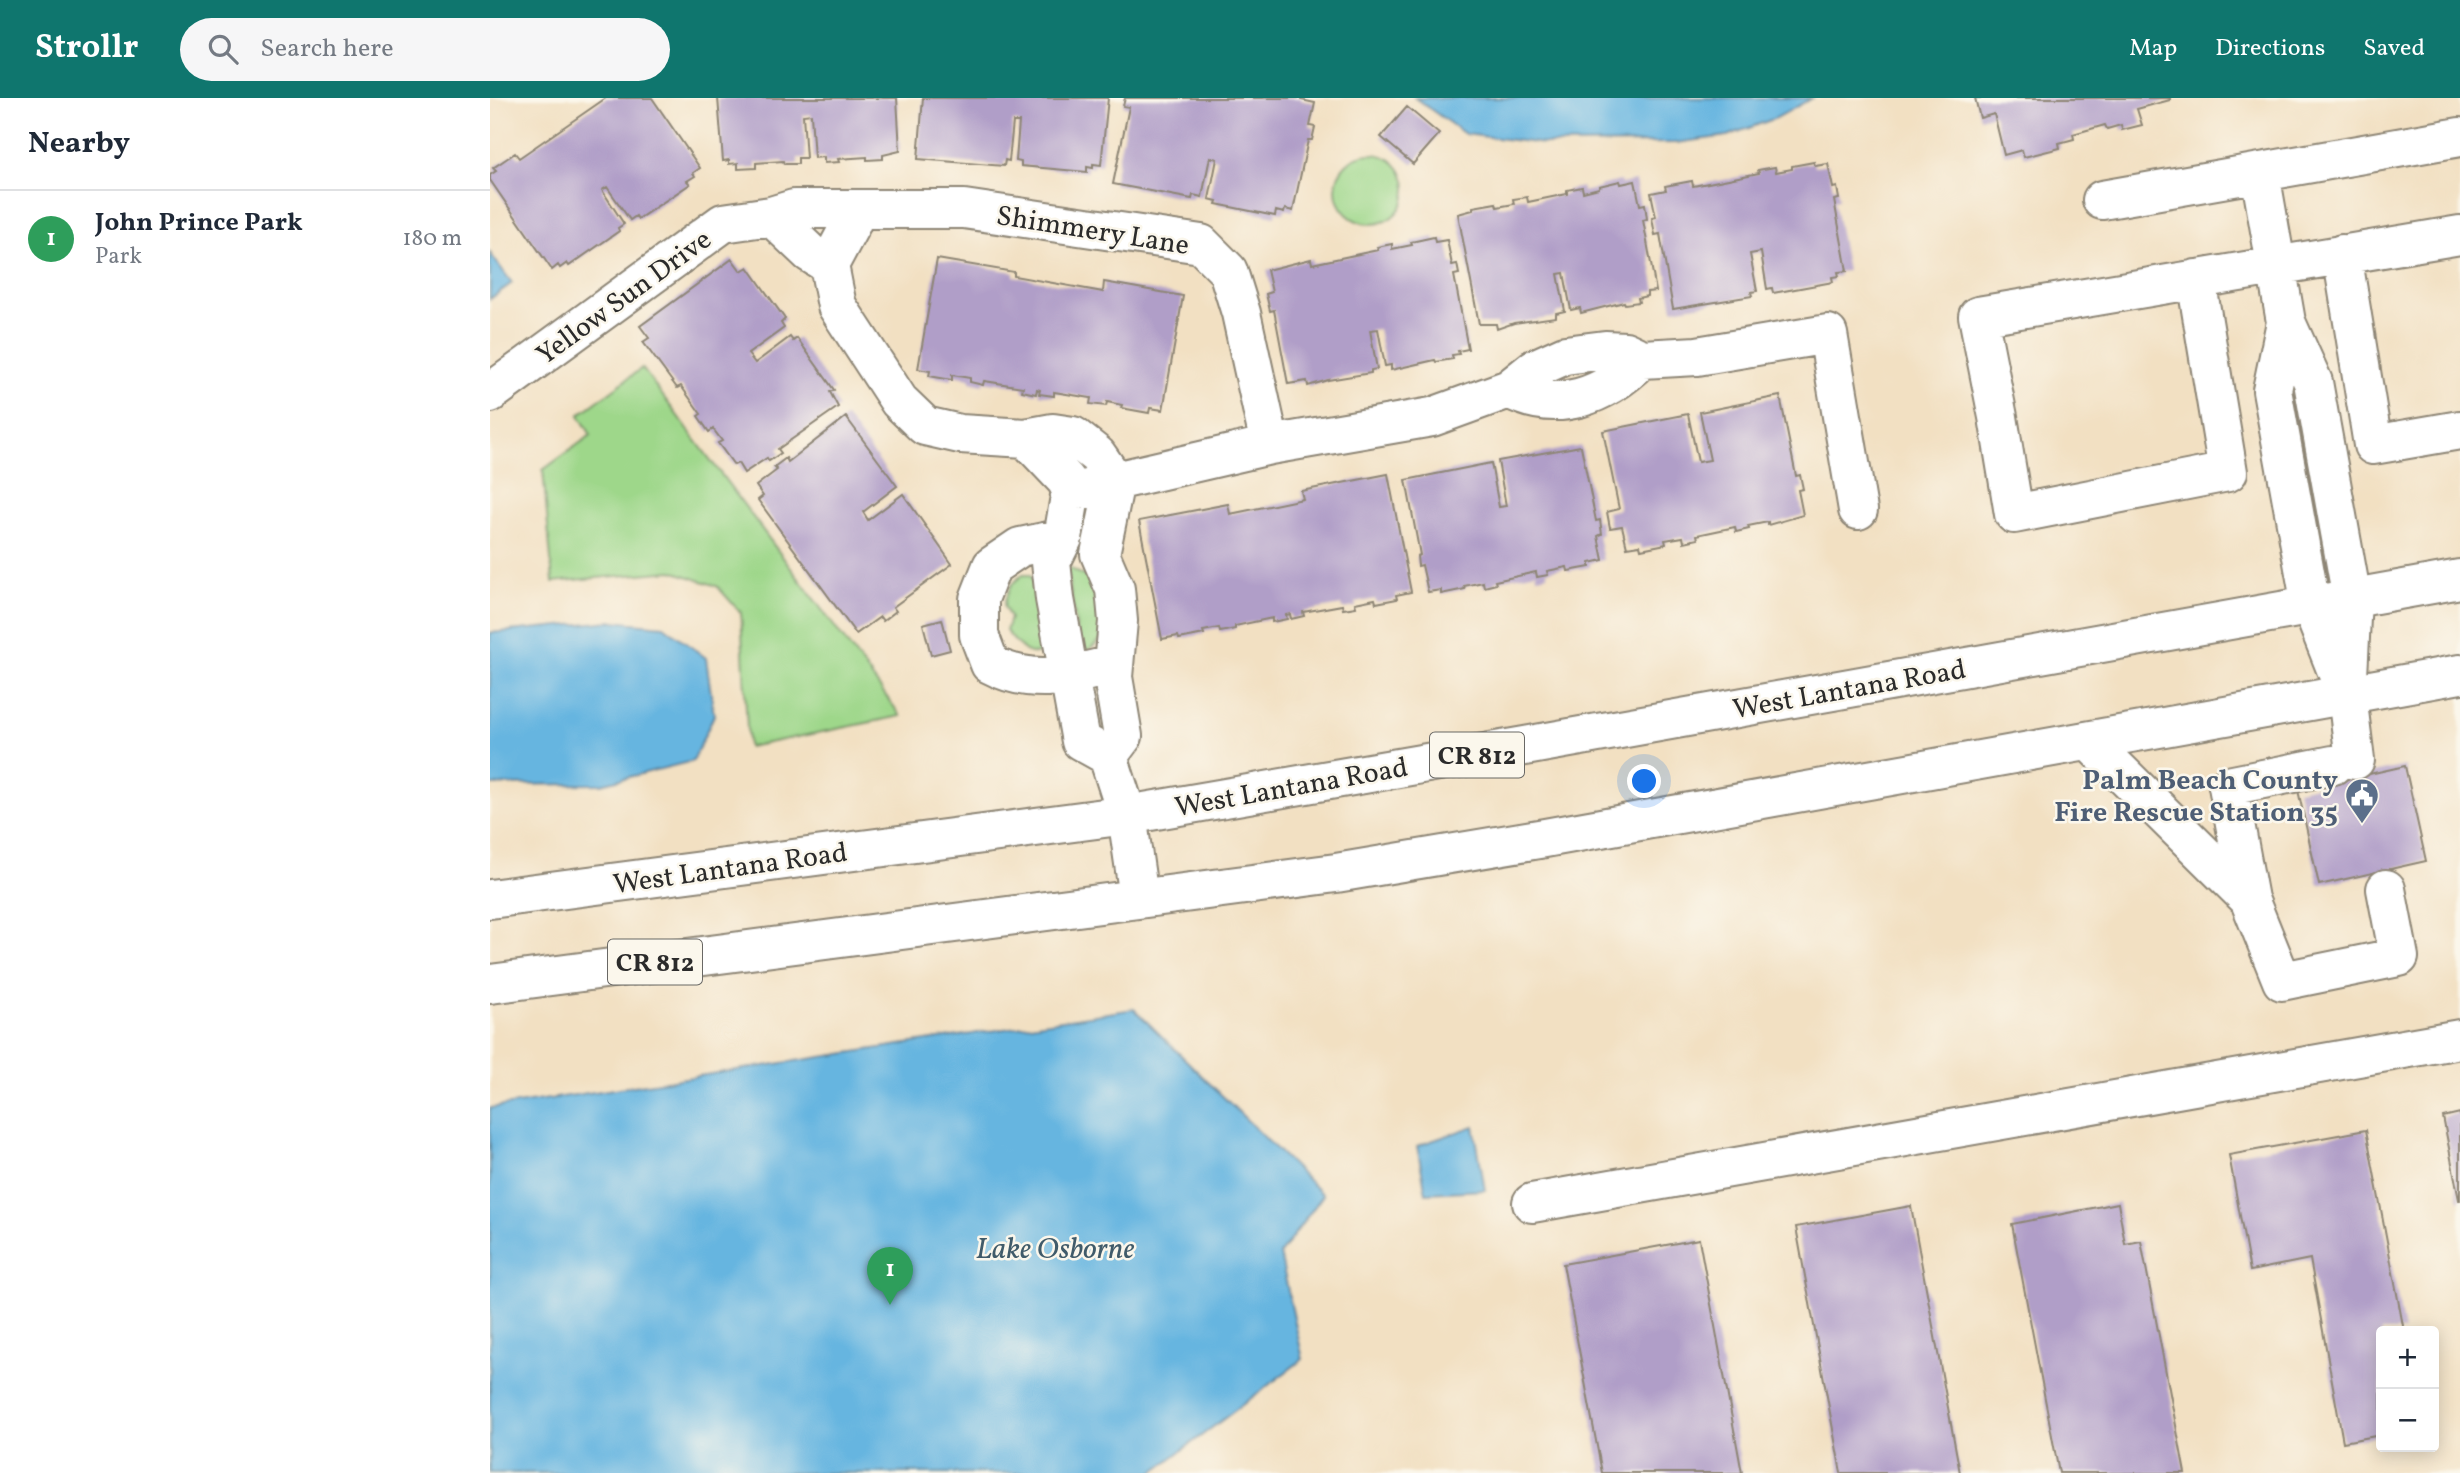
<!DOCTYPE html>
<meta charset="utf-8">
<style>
:root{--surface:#fff;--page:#f6f6f7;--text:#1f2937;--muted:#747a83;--line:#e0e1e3;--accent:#0f766e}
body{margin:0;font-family:Vollkorn,serif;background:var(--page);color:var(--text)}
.controls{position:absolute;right:21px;bottom:21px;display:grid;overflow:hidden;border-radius:7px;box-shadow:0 4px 18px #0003}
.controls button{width:63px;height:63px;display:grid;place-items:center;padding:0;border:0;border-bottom:2px solid var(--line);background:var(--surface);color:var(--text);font:35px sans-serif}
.you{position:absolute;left:1155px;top:684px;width:24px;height:24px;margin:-18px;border:5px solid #fff;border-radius:50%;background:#1a73e8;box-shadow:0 0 0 10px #1a73e833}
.badge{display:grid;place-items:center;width:46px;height:46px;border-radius:50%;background:var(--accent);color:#fff;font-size:23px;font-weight:700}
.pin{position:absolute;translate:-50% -58px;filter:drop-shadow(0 2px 4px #0008)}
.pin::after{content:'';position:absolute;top:37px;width:24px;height:21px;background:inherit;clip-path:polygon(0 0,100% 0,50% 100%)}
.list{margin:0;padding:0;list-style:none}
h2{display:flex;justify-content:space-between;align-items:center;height:91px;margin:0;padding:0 28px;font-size:30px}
h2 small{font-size:23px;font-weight:400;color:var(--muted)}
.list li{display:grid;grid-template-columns:46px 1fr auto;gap:21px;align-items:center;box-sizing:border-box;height:98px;padding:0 28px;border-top:2px solid var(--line)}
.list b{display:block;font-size:26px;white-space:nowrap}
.list p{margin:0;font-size:23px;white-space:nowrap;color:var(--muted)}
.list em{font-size:23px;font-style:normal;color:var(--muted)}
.icon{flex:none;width:38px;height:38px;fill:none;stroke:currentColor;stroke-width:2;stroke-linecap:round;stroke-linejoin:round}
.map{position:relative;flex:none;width:1970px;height:1375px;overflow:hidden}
header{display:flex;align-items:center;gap:42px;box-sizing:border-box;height:98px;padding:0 35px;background:var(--accent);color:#fff}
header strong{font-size:33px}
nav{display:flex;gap:38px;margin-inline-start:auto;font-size:24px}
.search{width:490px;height:63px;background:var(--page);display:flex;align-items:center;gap:18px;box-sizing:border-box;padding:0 24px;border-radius:38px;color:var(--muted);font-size:26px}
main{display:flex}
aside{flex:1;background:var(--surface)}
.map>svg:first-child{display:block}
.green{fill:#9ed78a;stroke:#64815a;stroke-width:2}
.water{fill:#66b5e0;stroke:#487086;stroke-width:2}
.building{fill:#b09ec8}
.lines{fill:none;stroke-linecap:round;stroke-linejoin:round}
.minor-casing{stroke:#8e8676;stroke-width:42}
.major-casing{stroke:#8e8676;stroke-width:42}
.minor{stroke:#fff;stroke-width:38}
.major{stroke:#fff;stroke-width:38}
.labels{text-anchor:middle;stroke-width:5;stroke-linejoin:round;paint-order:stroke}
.shield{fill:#fbf7ec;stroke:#696865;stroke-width:2}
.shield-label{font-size:26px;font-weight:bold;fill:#2b2b2b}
.street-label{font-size:28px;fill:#2b2b2b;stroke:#fbf7ec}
.service-label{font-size:28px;font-weight:bold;fill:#4e5e75;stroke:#fbf7ec;text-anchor:end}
.water-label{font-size:30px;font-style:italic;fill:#405b6a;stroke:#fbf7ec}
</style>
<header>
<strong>Strollr</strong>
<div class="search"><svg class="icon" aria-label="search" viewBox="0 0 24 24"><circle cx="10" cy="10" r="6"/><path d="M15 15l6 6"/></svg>Search here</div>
<nav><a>Map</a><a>Directions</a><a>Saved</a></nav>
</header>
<main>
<aside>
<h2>Nearby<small></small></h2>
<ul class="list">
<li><span class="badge" style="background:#2e9e5b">1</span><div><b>John Prince Park</b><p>Park</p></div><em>180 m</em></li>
</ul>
</aside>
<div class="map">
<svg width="1970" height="1375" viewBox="0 0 1970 1375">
<rect width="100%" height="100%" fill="#fbf7ec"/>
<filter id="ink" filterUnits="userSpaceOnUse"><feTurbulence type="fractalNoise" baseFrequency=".0143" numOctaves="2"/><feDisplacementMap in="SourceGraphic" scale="14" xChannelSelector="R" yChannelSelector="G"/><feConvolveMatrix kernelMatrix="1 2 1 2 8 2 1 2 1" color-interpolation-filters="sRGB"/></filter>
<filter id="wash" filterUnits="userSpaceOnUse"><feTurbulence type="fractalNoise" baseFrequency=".00686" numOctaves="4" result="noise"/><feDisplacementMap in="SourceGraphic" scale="28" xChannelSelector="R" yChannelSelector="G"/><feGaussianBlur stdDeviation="1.57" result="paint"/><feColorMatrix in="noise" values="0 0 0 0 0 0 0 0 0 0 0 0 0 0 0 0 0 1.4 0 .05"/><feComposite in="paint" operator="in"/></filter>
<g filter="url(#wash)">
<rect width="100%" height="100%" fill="#f2e0c2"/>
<path class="green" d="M846 91a35 35 0 1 1 70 0a35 35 0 1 1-70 0Z
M152,270L411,618L258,649L251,515L227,488L182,473L63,484L53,372L101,337L89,317Z
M577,471H581L604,483L614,539L599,552H590Z
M532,477H540L543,483L557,550C540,565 527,546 516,533L520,520L514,508L515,502L521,487Z"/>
<path class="water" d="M925,0H1322L1286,20L1237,38L1186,45L1054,46L975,36Z
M0,155L22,185L0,201Z
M121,523L174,528L216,560L224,617L203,663L111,686L0,687V535Z
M644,911L833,1097L790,1156L813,1261L662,1375H0V1010Z
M984,1028L995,1092L936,1095L927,1048Z"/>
<g id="blocks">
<path class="building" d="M116,0H162L210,70L203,75L205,78L197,83L200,86L148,121L146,118L140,122L117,89L112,92L134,126L128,130L129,133L79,168L77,165L70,170L68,167L62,172L0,82V77L6,73L3,70L25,55L29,60Z
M228,0H407L410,53L393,57V61L377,62V59L348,61L349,64L334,65V59L324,60L321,16L313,17L316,60H308V66H294L293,63L266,65V70L248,71V65L239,66V62L233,63Z
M433,0H618L611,67L603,66V70L597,69V74L531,68V64L526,63L529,24H523L519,63L515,62L514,68L428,61Z
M635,0H811V2L825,5L820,28L825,29L822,42H818L803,113L795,111L794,115L786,113L785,118L726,106L727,103L719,101L727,61L720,59L712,99L703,97L702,101L623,86L639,9L633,8Z
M1485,0H1680V2L1647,11L1652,27L1632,32L1631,27L1617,31L1615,27L1583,36L1584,41L1569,45L1570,50L1534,59L1532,52L1514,57L1504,16L1490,20Z
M917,9L949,36L923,66L891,39Z
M1324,64L1325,68L1338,66L1343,90L1347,89L1349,101L1344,102L1357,173L1348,174L1349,178L1342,179L1343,184L1283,195L1282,190L1277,191L1271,154L1260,156L1267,193L1261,194L1262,198L1183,211L1170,136L1165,137L1162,120L1166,119L1161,95L1176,92L1175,88L1202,83L1203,88L1269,75L1268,72L1285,69L1286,74L1302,71V68Z
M1130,83L1131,86L1145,83L1150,107L1155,106L1157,121L1153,122L1166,193L1157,194V198L1148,200L1149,204L1135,206L1134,204L1091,215L1090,210L1081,212L1074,175L1068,176L1075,213L1066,215V219L1024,225L1007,231L1006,226H989L968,116L983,112V109L1006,105L1007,109L1024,106L1023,101L1037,99L1038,104L1077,96V92L1092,89L1093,94L1109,90V88Z
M944,139L945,144L957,142L962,167L967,166L969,176L964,177L978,251L968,253L969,256L962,257L963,261L946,264L945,262L901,272V267L895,268L888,231L880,232L887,271L881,272V275L838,282L818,288L817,283L798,286L784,212L780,213L776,196L782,194L777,172L821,161L822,166L888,152L887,149L902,146V151L922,147L921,144Z
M242,161L251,173L258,169L295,221L291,225L294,230L258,256L265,265L300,239L303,243L307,240L344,292L340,294L348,309L288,351L291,355L279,363L277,360L254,375L248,365L244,367L228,345L232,343L223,331L219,334L208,318L211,316L191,288L187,290L153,244L159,240L150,228Z
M447,161L524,174V178L613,194L614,184L693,198L673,312L660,310L659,315L631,310L632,307L617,304L616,308L600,306L601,300L564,294V298L549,296L550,292L547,291L546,296L532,293L533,289L494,283L493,287L480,284V280L462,277V282L439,278L440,273L428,271Z
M1290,298L1306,378L1310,377L1313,391L1308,392L1313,417L1278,427V424L1258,428L1259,431L1246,434L1245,429L1207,437L1208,441L1194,444L1193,439L1175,442L1176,446L1151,451L1150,447L1137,449L1132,428L1120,430L1117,414L1129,411L1113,333L1198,316L1208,364L1220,362L1210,314Z
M356,319L407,388L373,414L378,422L413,396L462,466L403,509L406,513L393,523L390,519L366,536L268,402L273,398L266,388L287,372L284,369L296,360L298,364Z
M1091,348L1106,423L1110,422L1112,436L1108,438L1113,462L1100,465V469L1078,473L1077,469L1057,473L1058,477L1047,479L1046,474L1005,483L1006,486L994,489L993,484L974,488L975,491L951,496V492L938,494L932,467L928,468L927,458L930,457L916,382L1001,365L1009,409L1016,408L1008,363Z
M898,376L921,494L906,497L907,501L886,505L885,501L865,505L866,509L853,511L852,507L813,514L814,518L801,521L800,516L796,517L797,521L782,524V520L745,528V531L730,534L729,530L713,533L714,536L689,541L688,538L672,541L649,423L738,406L740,416L813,401L811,393Z
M452,521L460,552L441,557L433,526Z
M1915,668L1936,763L1829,787L1808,692Z
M1970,1015V1102H1969L1953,1019Z
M1876,1032L1914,1233H1891V1337L1853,1344L1820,1161L1760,1173L1739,1057Z
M1628,1105L1635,1146L1651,1143L1695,1375H1569L1522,1126Z
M1421,1108L1470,1375H1351L1306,1129Z
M1209,1141L1252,1375H1112L1073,1166Z"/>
</g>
</g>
<g filter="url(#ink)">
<use href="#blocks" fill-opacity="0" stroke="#8e8676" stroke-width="2"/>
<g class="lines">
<g class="minor-casing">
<path id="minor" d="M1770,75L1796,224L1823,284L1862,501L1857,597L1865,662
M1612,102L1970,39
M363,112L362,124L339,167L347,208L409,303L435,328L470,336L536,340L563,335L583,338L607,357L625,383
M281,118L320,155L339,167
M1852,156L1883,347L1970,332
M1706,181L1738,374L1524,416L1508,319L1488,218L1970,137
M1796,224L1782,292L1821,508L1852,586
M1019,291C1067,317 1115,298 1152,261
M0,295L233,125L281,118L304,111H474L711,146L738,173L751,215L780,347
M536,340L576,382L581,392L573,440L561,464L565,501L591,643L618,658L637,717L649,800
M581,392L602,391L625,383L780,347L942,319L1019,291L1044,271L1075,257L1115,252L1135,253L1152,261L1207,258L1338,236L1368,412
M573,440L530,449L502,468L489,501V537L500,566C541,588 580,578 622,567
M1599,643L1759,801L1792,883L1909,859L1896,791
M618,658L633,638L623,579L628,523L625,491L610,456L625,383
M1759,801L1738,688L1843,667
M1042,1105L1970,941"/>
</g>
<g class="major-casing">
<path id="major" d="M0,801L637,717L1035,648L1970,481
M0,886L846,775L1055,740L1970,576"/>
</g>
<use href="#minor" class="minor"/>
<use href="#major" class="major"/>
</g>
</g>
<defs>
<g id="civic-pin" transform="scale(1.75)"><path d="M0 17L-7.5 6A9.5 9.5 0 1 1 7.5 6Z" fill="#5c6f8a" stroke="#fbf7ec"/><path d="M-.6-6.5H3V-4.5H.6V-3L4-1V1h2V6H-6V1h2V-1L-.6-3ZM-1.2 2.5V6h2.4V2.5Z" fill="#fff"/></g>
</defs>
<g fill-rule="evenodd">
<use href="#civic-pin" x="1872" y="697"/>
</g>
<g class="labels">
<g class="shield">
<rect x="940" y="634.5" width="94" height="45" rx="5"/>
<rect x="118" y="841.5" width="94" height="45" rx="5"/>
</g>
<g class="shield-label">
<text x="987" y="666">CR 812</text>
<text x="165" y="873">CR 812</text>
</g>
<g class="street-label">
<text transform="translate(603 131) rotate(9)" y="10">Shimmery Lane</text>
<text transform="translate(133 198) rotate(-36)" y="10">Yellow Sun Drive</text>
<text transform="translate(1359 590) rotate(-10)" y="10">West Lantana Road</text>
<text transform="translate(801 688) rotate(-10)" y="10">West Lantana Road</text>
<text transform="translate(240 769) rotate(-8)" y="10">West Lantana Road</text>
</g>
<g class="service-label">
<text x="1848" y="691">Palm Beach County<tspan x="1848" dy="32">Fire Rescue Station 35</tspan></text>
</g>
<g class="water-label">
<text x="565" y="1160">Lake Osborne</text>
</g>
</g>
</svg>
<div class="controls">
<button>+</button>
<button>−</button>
</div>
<div class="you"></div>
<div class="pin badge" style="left:400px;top:1207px;background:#2e9e5b">1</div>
</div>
</main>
